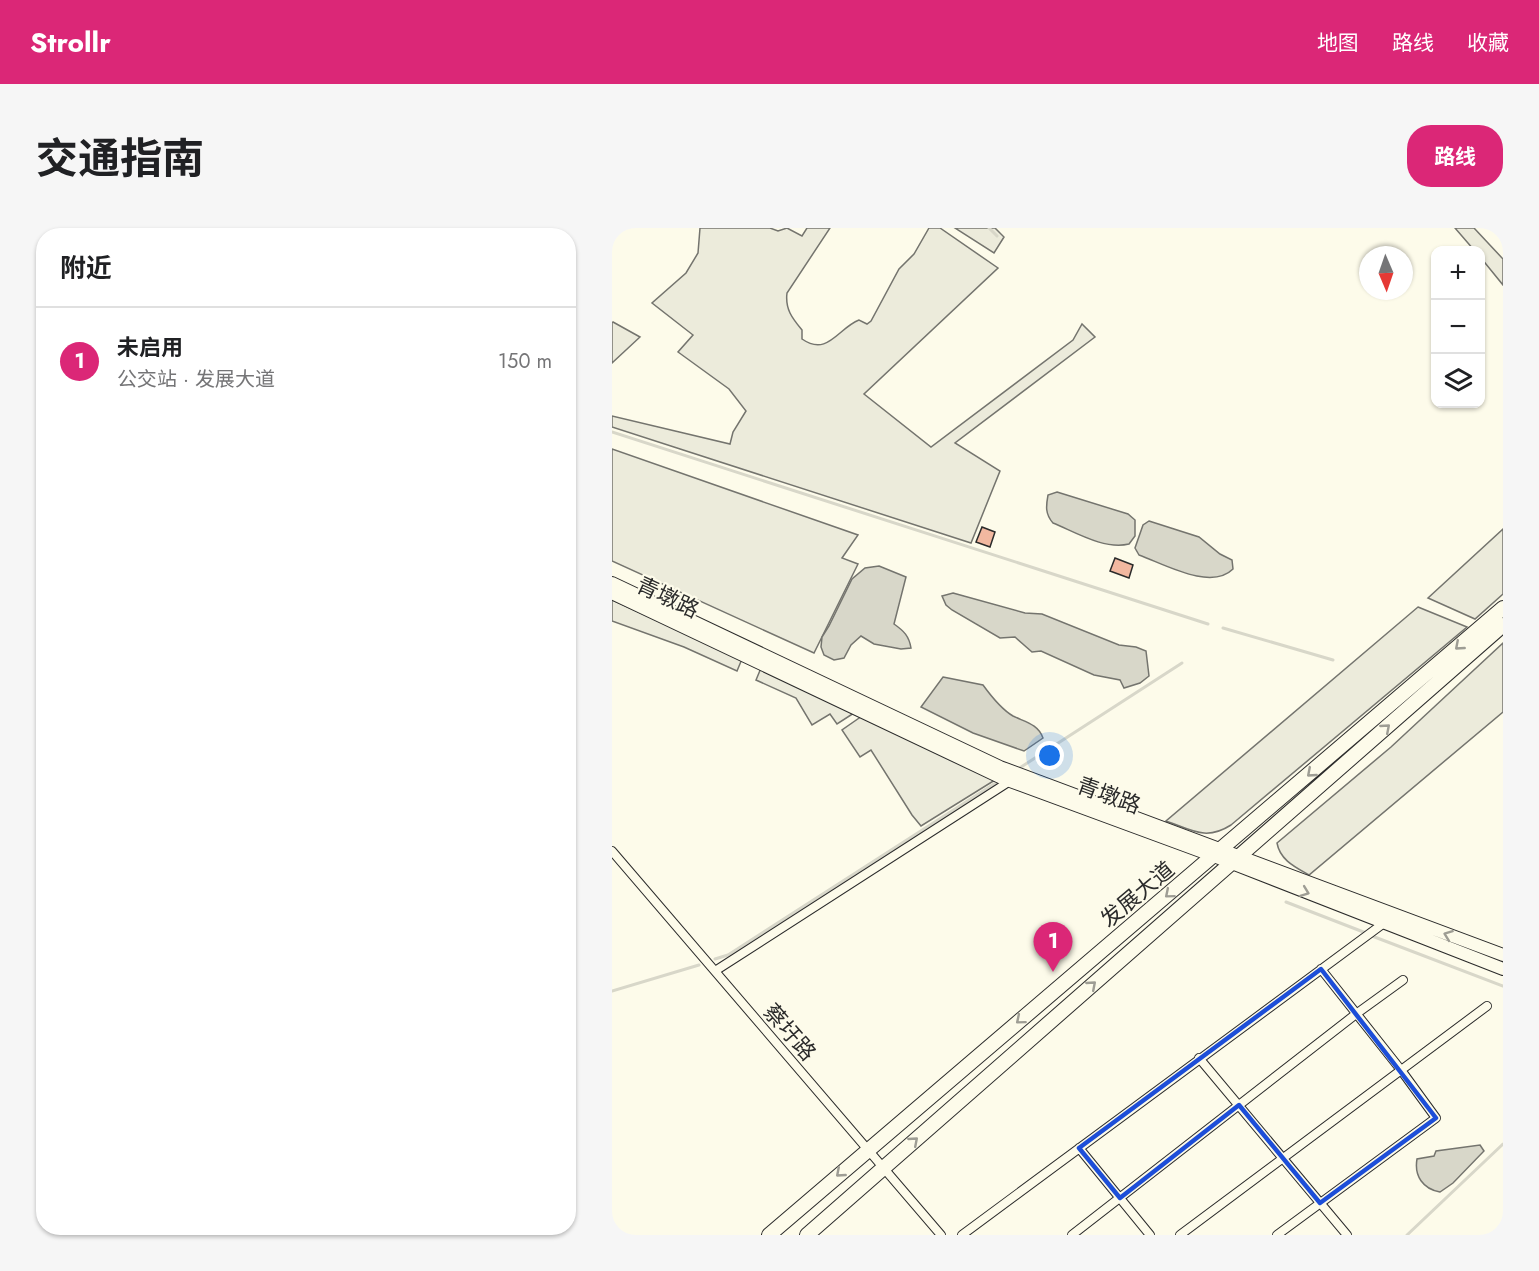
<!DOCTYPE html>
<html lang="zh">
<meta charset="utf-8">
<style>
:root{--surface:#fff;--page:#f6f6f6;--text:#202124;--muted:#757577;--line:#e0e0e0;--accent:#db2777}
body{margin:0;font-family:Jost,"Noto Sans SC",sans-serif;background:var(--page);color:var(--text)}
.controls{position:absolute;right:18px;top:18px;display:grid;overflow:hidden;border-radius:12px;box-shadow:0 2px 4px #0004}
.controls button{width:54px;height:54px;display:grid;place-items:center;padding:0;border:0;border-bottom:2px solid var(--line);background:var(--surface);color:var(--text);font:30px sans-serif}
.compass{position:absolute;left:747px;top:18px;width:54px;height:54px;border-radius:50%;background:var(--surface);box-shadow:0 2px 4px #0004;rotate:178deg}
.you{position:absolute;left:438px;top:528px;width:21px;height:21px;margin:-15px;border:4px solid #fff;border-radius:50%;background:#1a73e8;box-shadow:0 0 0 9px #1a73e833}
.badge{display:grid;place-items:center;width:39px;height:39px;border-radius:50%;background:var(--accent);color:#fff;font-size:20px;font-weight:700}
.pin{position:absolute;translate:-50% -50px;filter:drop-shadow(0 2px 3px #0008)}
.pin::after{content:'';position:absolute;top:32px;width:21px;height:18px;background:inherit;clip-path:polygon(0 0,100% 0,50% 100%)}
.list{margin:0;padding:0;list-style:none}
h2{display:flex;justify-content:space-between;align-items:center;height:78px;margin:0;padding:0 24px;font-size:26px}
h2 small{font-size:20px;font-weight:400;color:var(--muted)}
.list li{display:grid;grid-template-columns:39px 1fr auto;gap:18px;align-items:center;box-sizing:border-box;height:108px;padding:0 24px;border-top:2px solid var(--line)}
.list b{display:block;font-size:22px;white-space:nowrap}
.list p{margin:0;font-size:20px;white-space:nowrap;color:var(--muted)}
.list em{font-size:20px;font-style:normal;color:var(--muted)}
.icon{flex:none;width:33px;height:33px;fill:none;stroke:currentColor;stroke-width:2;stroke-linecap:round;stroke-linejoin:round}
.map{position:relative;flex:none;width:891px;height:1007px;overflow:hidden;border-radius:24px}
header{display:flex;align-items:center;gap:36px;box-sizing:border-box;height:84px;padding:0 30px;background:var(--accent);color:#fff}
header strong{font-size:28px}
nav{display:flex;gap:33px;margin-inline-start:auto;font-size:21px}
.intro{display:flex;align-items:center;justify-content:space-between;box-sizing:border-box;height:144px;padding:0 36px}
h1{margin:0;font-size:42px}
.button{padding:15px 27px;border-radius:24px;background:var(--accent);color:#fff;font-size:21px;font-weight:700}
main{display:flex;gap:36px;padding:0 36px}
aside{flex:1;background:var(--surface);border-radius:24px;box-shadow:0 2px 4px #0004}
.map>svg:first-child{display:block}
.green{fill:#ecebdb;stroke:#74746e;stroke-width:1.5}
.water{fill:#d8d7c9;stroke:#74746e;stroke-width:1.5}
.lines{fill:none;stroke-linecap:round;stroke-linejoin:round}
.stream{stroke:#d8d7c9;stroke-width:3}
.building{fill:#f2b8a0;stroke:#2b2b2b;stroke-width:1.5}
.minor-casing{stroke:#2b2b2b;stroke-width:10}
.secondary-casing{stroke:#2b2b2b;stroke-width:14}
.primary-casing{stroke:#2b2b2b;stroke-width:16}
.minor{stroke:#fdfbea;stroke-width:8}
.secondary{stroke:#fdfbea;stroke-width:12}
.primary{stroke:#fdfbea;stroke-width:14}
.oneway{stroke:#9e9d94}
.marked{fill:none;stroke:#1d4ed8;stroke-width:4.5;stroke-linejoin:round}
.labels{text-anchor:middle;stroke-width:4.5;stroke-linejoin:round;paint-order:stroke}
.street-label{font-size:22px;fill:#2b2b2b;stroke:#fdfbea}
</style>
<header>
<strong>Strollr</strong>
<nav><a>地图</a><a>路线</a><a>收藏</a></nav>
</header>
<div class="intro"><h1>交通指南</h1><a class="button">路线</a></div>
<main>
<aside>
<h2>附近<small></small></h2>
<ul class="list">
<li><span class="badge">1</span><div><b>未启用</b><p>公交站 · 发展大道</p></div><em>150 m</em></li>
</ul>
</aside>
<div class="map">
<svg width="891" height="1007" viewBox="0 0 891 1007">
<rect width="100%" height="100%" fill="#fdfbea"/>
<path class="green" d="M88,0H158L166,3L175,0L190,8L195,0H218L175,65C173,81 180,90 190,102V111C216,129 226,100 247,92L255,96L259,93L287,41L302,26L317,0H328L386,40L252,166L319,219L461,112L470,96L483,109L343,215L388,243L359,315L0,199V188L118,216L121,204L134,183L117,161L66,124L81,107L40,75L74,45L86,25Z
M343,0H383L392,9L382,25Z
M843,0H862L891,31V57L869,30L868,22H862Z
M1,94L28,109L0,135V95Z
M0,221L246,307L230,330L246,336L202,425L0,333Z
M891,301V366L863,391L816,370Z
M0,372L130,431L125,443L72,419L0,393Z
M806,379L855,399L619,597C594,613 580,602 554,593Z
M891,415V484L697,647C683,639 668,632 665,615L779,519Z
M149,440L242,485L225,496L218,486L200,497L184,470L144,452Z
M250,488L383,552L309,598L300,587L259,522L248,529L230,502Z"/>
<path class="water" d="M445,264L516,286L523,292V308L517,316C492,322 463,304 441,295C433,286 434,278 436,267Z
M537,293L587,309L608,326L620,332L621,341C599,363 552,336 527,327L523,320L531,297Z
M267,338L294,349L282,396C292,403 297,408 299,420L289,421L262,416L249,408L239,417L232,430L222,432L212,427L209,419L210,409L217,398L240,351L253,340Z
M341,365L413,385L430,386L507,417L524,419L534,423L537,448L528,455L512,460L508,452L482,447L429,423L420,424L403,409L388,410L340,382L334,377L330,368Z
M331,449L371,457C379,468 389,481 401,488C413,494 426,496 431,510L412,523L361,505L309,479Z
M868,917L872,923L841,955L828,964C811,961 802,948 805,931L822,928L824,923Z"/>
<g class="lines">
<path class="stream" d="M377,0L385,8
M0,204L596,396
M611,400L721,432
M406,541L570,435
M674,674L754,705
M760,708L891,758
M103,731L116,727L385,554
M0,763L87,737
M795,1007L891,916"/>
</g>
<path class="building" d="M370,299L383,304L378,319L364,314Z
M503,330L521,337L517,350L498,343Z"/>
<g class="lines">
<g class="minor-casing">
<path id="minor" d="M0,623L329,1007
M103,743L398,553
M587,830L735,1007
M467,920L538,1007
M350,1007L772,695
M460,1007L744,786L791,752
M568,1007L875,778
M665,1007L824,890L789,842L709,741"/>
</g>
<g class="secondary-casing">
<path id="secondary" d="M0,355L388,539L891,727
M0,365L390,550L602,628L891,741"/>
</g>
<g class="primary-casing">
<path id="primary" d="M157,1007L891,380
M195,1007L891,397"/>
</g>
<use href="#minor" class="minor"/>
<use href="#secondary" class="secondary"/>
<use href="#primary" class="primary"/>
</g>
<defs><path id="oneway-chevron" d="M-2-3.5L2.5 0L-2 3.5" fill="none" stroke-width="1.6" stroke-linecap="round" stroke-linejoin="round" transform="scale(1.5)"/></defs>
<g class="oneway">
<use href="#oneway-chevron" transform="translate(847 418) rotate(139)"/>
<use href="#oneway-chevron" transform="translate(774 500) rotate(-41)"/>
<use href="#oneway-chevron" transform="translate(699 545) rotate(139)"/>
<use href="#oneway-chevron" transform="translate(693 664) rotate(21)"/>
<use href="#oneway-chevron" transform="translate(557 666) rotate(140)"/>
<use href="#oneway-chevron" transform="translate(836 707) rotate(-159)"/>
<use href="#oneway-chevron" transform="translate(480 757) rotate(-41)"/>
<use href="#oneway-chevron" transform="translate(408 792) rotate(140)"/>
<use href="#oneway-chevron" transform="translate(302 913) rotate(-41)"/>
<use href="#oneway-chevron" transform="translate(228 945) rotate(139)"/>
</g>
<path class="marked" d="M709,741L824,890L708,975L627,877L508,970L467,920Z"/>
<g class="labels">
<g class="street-label">
<text transform="translate(56 369) rotate(25)" y="8">青墩路</text>
<text transform="translate(497 567) rotate(20)" y="8">青墩路</text>
<text transform="translate(525 666) rotate(-40)" y="8">发展大道</text>
<text transform="translate(178 804) rotate(49)" y="8">蔡圩路</text>
</g>
</g>
</svg>
<div class="controls">
<button>+</button>
<button>−</button>
<button><svg class="icon" aria-label="layers" viewBox="0 0 24 24"><path d="M12 4l9 5-9 5-9-5zM3 14l9 5 9-5"/></svg></button>
</div>
<svg class="compass" viewBox="-18 -18 36 36"><path d="M0-13l5 13h-10z" fill="#e53935"/><path d="M0 13l5-13h-10z" fill="#757577"/></svg>
<div class="you"></div>
<div class="pin badge" style="left:441px;top:744px">1</div>
</div>
</main>
